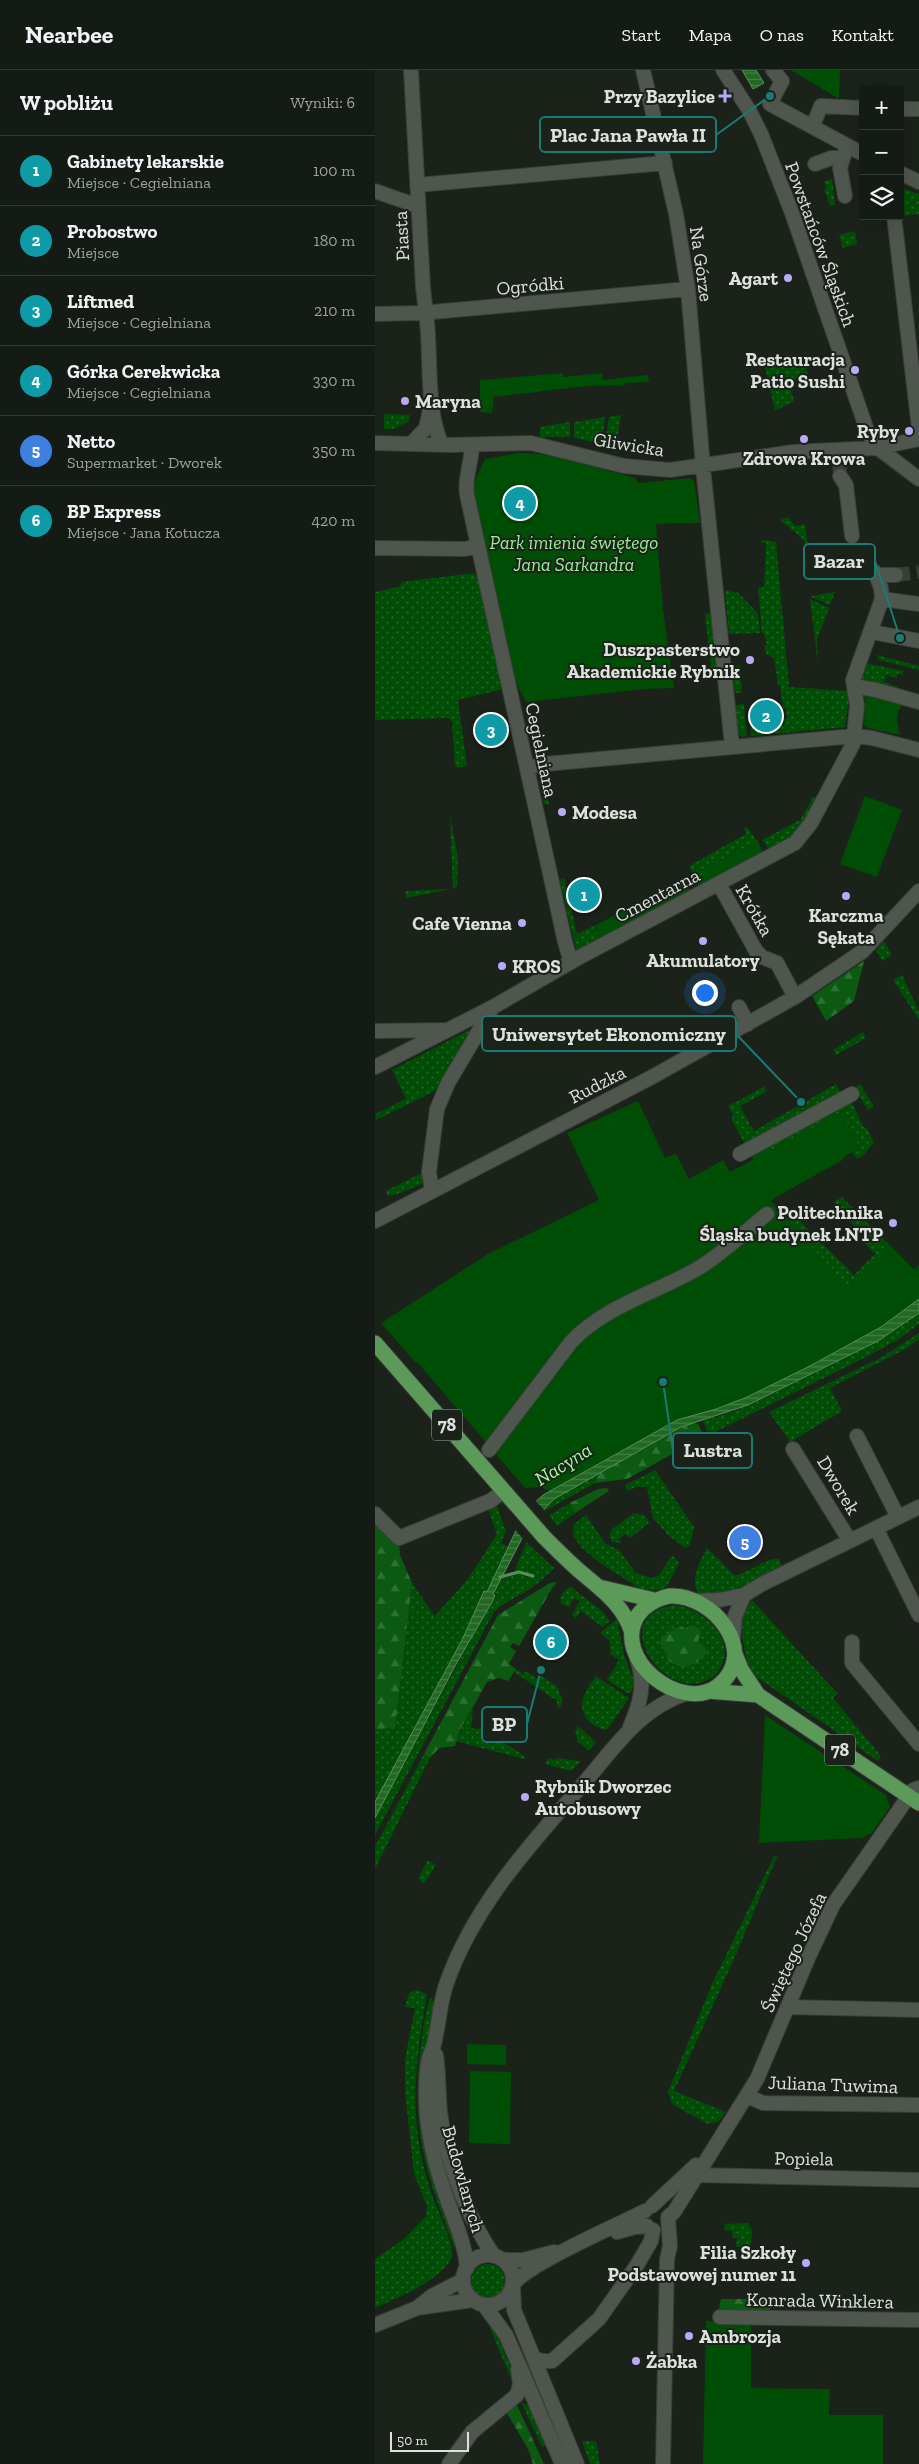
<!DOCTYPE html>
<html lang="pl">
<meta charset="utf-8">
<style>
:root{--surface:#141a14;--page:#212722;--text:#f1f3f6;--muted:#9da1a0;--line:#333834;--accent:#7c3aed}
body{margin:0;font-family:"Zilla Slab",serif;background:var(--page);color:var(--text)}
.controls{position:absolute;right:15px;top:15px;display:grid;overflow:hidden;border-radius:0px;box-shadow:0 5px 20px #0002}
.controls button{width:45px;height:45px;display:grid;place-items:center;padding:0;border:0;border-bottom:1px solid var(--line);background:var(--surface);color:var(--text);font:25px sans-serif}
.scale{position:absolute;left:15px;bottom:12px;width:79px;box-sizing:border-box;padding-left:5px;border:2px solid #dde1dc;border-top:0;font-size:14px;line-height:18px;white-space:nowrap;color:#dde1dc;-webkit-text-stroke:4px #1b221a;paint-order:stroke}
.you{position:absolute;left:329px;top:922px;width:18px;height:18px;margin:-12px;border:4px solid #fff;border-radius:50%;background:#1a73e8;box-shadow:0 0 0 8px #1a73e833}
.badge{display:grid;place-items:center;width:32px;height:32px;border-radius:50%;background:var(--accent);color:#fff;font-size:16px;font-weight:700}
.pin{position:absolute;translate:-50% -50%;border:2px solid #fff;box-shadow:0 1px 5px #0006}
.list{margin:0;padding:0;list-style:none}
h2{display:flex;justify-content:space-between;align-items:center;height:65px;margin:0;padding:0 20px;font-size:21px}
h2 small{font-size:16px;font-weight:400;color:var(--muted)}
.list li{display:grid;grid-template-columns:32px 1fr auto;gap:15px;align-items:center;box-sizing:border-box;height:70px;padding:0 20px;border-top:1px solid var(--line)}
.list b{display:block;font-size:19px;white-space:nowrap}
.list p{margin:0;font-size:16px;white-space:nowrap;color:var(--muted)}
.list em{font-size:16px;font-style:normal;color:var(--muted)}
.icon{flex:none;width:28px;height:28px;fill:none;stroke:currentColor;stroke-width:2;stroke-linecap:round;stroke-linejoin:round}
.map{position:relative;flex:none;width:544px;height:2394px;overflow:hidden}
header{display:flex;align-items:center;gap:30px;box-sizing:border-box;height:70px;padding:0 25px;background:var(--surface);border-bottom:1px solid var(--line)}
header strong{font-size:24px}
nav{display:flex;gap:28px;margin-inline-start:auto;font-size:18px}
main{display:flex}
aside{flex:1;background:var(--surface)}
.map>svg:first-child{display:block}
.grass{fill:url(#grass-dots)}
.forest{fill:url(#forest-firs)}
.park{fill:#004d06}
.water{fill:url(#water-rules);stroke:#598d5a}
.pier{fill:#1b221a}
.lines{fill:none;stroke-linecap:round;stroke-linejoin:round}
.stream{stroke:#598d5a;stroke-width:3}
.minor-tunnel{stroke:#383f37;stroke-width:14;stroke-dasharray:14 7;stroke-linecap:butt}
.minor-casing{stroke:#3a3e39;stroke-width:16}
.major-casing{stroke:#3a3e39;stroke-width:17}
.minor{stroke:#4e564d;stroke-width:14}
.major{stroke:#5c9a5a;stroke-width:15}
.poi-dot{fill:#baaaf6;stroke:#1b221a;stroke-width:2}
.labels{text-anchor:middle;stroke-width:4;stroke-linejoin:round;paint-order:stroke}
.shield{fill:#1b221a;stroke:#a3a8a2;stroke-width:1}
.shield-label{font-size:18px;font-weight:bold;fill:#dde1dc}
.poi-label{font-size:19px;font-weight:bold;fill:#dde1dc;stroke:#1b221a;text-anchor:end}
.street-label{font-size:19px;fill:#dde1dc;stroke:#1b221a}
.park-label{font-size:19px;font-style:italic;fill:#95f191;stroke:#1b221a}
.water-label{font-size:20px;font-style:italic;fill:#9efb9b;stroke:#1b221a}
.leader{fill:none;stroke:#197b74;stroke-width:2}
.callout-dot{fill:#197b74;stroke:#1b221a;stroke-width:2}
.callout{fill:#1b221a;stroke:#197b74;stroke-width:2}
.callout-label{font-size:20px;text-anchor:middle;font-weight:bold;fill:#dde1dc}
</style>
<header>
<strong>Nearbee</strong>
<nav><a>Start</a><a>Mapa</a><a>O nas</a><a>Kontakt</a></nav>
</header>
<main>
<aside>
<h2>W pobliżu<small>Wyniki: 6</small></h2>
<ul class="list">
<li><span class="badge" style="background:#0f9aa8">1</span><div><b>Gabinety lekarskie</b><p>Miejsce · Cegielniana</p></div><em>100 m</em></li>
<li><span class="badge" style="background:#0f9aa8">2</span><div><b>Probostwo</b><p>Miejsce</p></div><em>180 m</em></li>
<li><span class="badge" style="background:#0f9aa8">3</span><div><b>Liftmed</b><p>Miejsce · Cegielniana</p></div><em>210 m</em></li>
<li><span class="badge" style="background:#0f9aa8">4</span><div><b>Górka Cerekwicka</b><p>Miejsce · Cegielniana</p></div><em>330 m</em></li>
<li><span class="badge" style="background:#3f7fe0">5</span><div><b>Netto</b><p>Supermarket · Dworek</p></div><em>350 m</em></li>
<li><span class="badge" style="background:#0f9aa8">6</span><div><b>BP Express</b><p>Miejsce · Jana Kotucza</p></div><em>420 m</em></li>
</ul>
</aside>
<div class="map">
<svg width="544" height="2394" viewBox="0 0 544 2394">
<defs>
<pattern id="grass-dots" width="8" height="8" patternUnits="userSpaceOnUse" patternTransform="scale(1.25)"><rect width="8" height="8" fill="#004d06"/><path d="M2 2h.1M6 6h.1" fill="none" stroke="#25662a" stroke-width="1.8" stroke-linecap="round"/></pattern>
<pattern id="forest-firs" width="22" height="20" patternUnits="userSpaceOnUse" patternTransform="scale(1.25)"><rect width="22" height="20" fill="#0c5a11"/><path d="M5 1l3.5 6h-7zM16 11l3.5 6h-7z" fill="#2f7133"/></pattern>
<pattern id="water-rules" width="6" height="5" patternUnits="userSpaceOnUse" patternTransform="scale(1.25)"><rect width="6" height="5" fill="#216922"/><path d="M0 2.5h6" fill="none" stroke="#417e42"/></pattern>
</defs>
<rect width="100%" height="100%" fill="#1b221a"/>
<path class="grass" d="M457,109L460,135L455,136L449,119H451L449,111Z
M530,119L544,124V144L526,146L525,123Z
M480,161L482,174L468,178L464,165Z
M426,289L430,291L433,306L414,313L419,331L400,341L390,297Z
M9,344L35,345L34,351L19,359H9Z
M246,345L240,381L230,375L234,347Z
M230,347L227,374L199,368V352Z
M195,352V367H165V357Z
M413,447L420,456L430,454L435,493L455,492L469,486L470,491L431,497L429,470L405,450Z
M388,470L401,472L414,617L475,621L470,657L376,666L375,658L409,655V649L412,648L411,638H408L405,615H403L399,588L391,584L389,575H392L389,563H387L383,518L389,517L391,473H386Z
M99,503L106,511L129,619L83,630L92,696L83,698L80,696L77,651L73,648L0,650V522L24,517L27,512Z
M350,520L364,523L383,544L385,563L354,564Z
M460,522L455,535L436,527V526Z
M435,529L454,538L442,570L443,595Z
M337,543L343,597L336,598L330,544Z
M502,585L544,596V600L504,590Z
M490,593L529,601L527,605L523,604L522,608L512,605L509,612L523,617L522,619L483,610Z
M365,595L367,623H360L357,597Z
M369,634L372,666L367,667L364,665L360,635Z
M168,703L174,734H169L164,709Z
M438,727L442,729L419,767L394,779L387,770L425,750Z
M75,746L83,788L82,817L78,818Z
M372,757L383,772L318,804L314,796L371,764L369,759Z
M189,808L202,864L219,856L226,870L205,881L201,880L185,810Z
M76,819L31,828L30,821Z
M509,871L517,885L507,891L501,880Z
M527,905L544,942V950L518,910Z
M106,954L66,1018L1,1050L0,1044L31,1029L17,1000Z
M488,962L491,968L461,985L458,980Z
M461,1014L466,1022L371,1076L357,1051L358,1044L353,1036L389,1017L391,1022L365,1036L379,1061Z
M485,1014L499,1036L493,1040L479,1018Z
M475,1029L489,1058L491,1057L499,1072L489,1085L482,1089L477,1082L392,1133L398,1123L376,1084Z
M49,1102L51,1112L23,1124L12,1126L11,1121Z
M467,1127L539,1200L449,1259L414,1151L420,1146L479,1205L500,1184L487,1170L490,1166L475,1151L479,1150L459,1132Z
M544,1243V1254L524,1269L491,1287L340,1362L332,1361L328,1350C365,1343 398,1323 431,1307C470,1288 510,1270 544,1243Z
M544,1263V1269L532,1278L455,1318L467,1341L415,1372L394,1342L507,1287Z
M231,1397L222,1406L220,1413L170,1441L168,1438L187,1423Z
M280,1400L319,1457L315,1476L310,1478L294,1466L278,1448L272,1417H261L252,1421L250,1415Z
M121,1433L131,1461L126,1473L134,1477L112,1522L108,1521L88,1568L0,1732V1659L20,1657L37,1513L60,1546L93,1509L122,1464L113,1439Z
M195,1433L200,1443L182,1456L174,1445Z
M259,1443L270,1445L274,1453L255,1468L250,1464L244,1469L247,1473L237,1472L234,1465L237,1459Z
M211,1445L230,1473L244,1480L261,1503L277,1508L284,1505L296,1487L299,1486L304,1493L292,1516L286,1520L269,1521L225,1493L207,1478L198,1466L199,1454Z
M151,1472L179,1498C171,1507 156,1519 145,1525C136,1530 127,1534 119,1542L0,1765V1748L7,1734L120,1525L124,1526L119,1523L127,1508L138,1505Z
M332,1478L359,1505H363L397,1489H404L407,1497C381,1509 353,1529 324,1524C314,1511 325,1491 332,1478Z
M196,1517L227,1541L235,1551L227,1557L206,1541L201,1548L197,1545L205,1531L199,1528L194,1537L186,1534C184,1525 188,1520 196,1517Z
M377,1530L463,1624L458,1628L506,1686L503,1691L380,1606C370,1594 364,1559 369,1544C370,1539 374,1535 377,1530Z
M300,1535C325,1539 358,1564 348,1592C345,1601 339,1608 330,1611C285,1629 231,1544 300,1535Z
M242,1549L249,1585L259,1611L256,1623H252L232,1610L244,1590L235,1584V1571L225,1563Z
M141,1599L148,1604L150,1601L163,1609L166,1606L182,1616L188,1631L185,1637L182,1638V1631L139,1602Z
M221,1606L254,1628L232,1660C215,1658 202,1643 209,1626C211,1619 217,1612 221,1606Z
M96,1639H98L96,1658L106,1659L150,1686L149,1689L81,1671Z
M203,1656L221,1672L214,1681L203,1672L200,1662Z
M49,1684L55,1688L0,1799V1777Z
M174,1688L181,1690L182,1688L206,1691L196,1701L170,1694Z
M399,1786L404,1787L401,1789L359,1889L299,2021L351,2042L343,2052L333,2054L297,2034L293,2022L337,1914Z
M53,1790L61,1795L49,1814L43,1808Z
M42,1920L52,1924C40,1997 32,2049 56,2122C60,2136 80,2174 77,2186C71,2208 20,2229 0,2238V2189L29,2169L51,2146L52,2136L39,2104L30,2021V1989L40,1938L30,1937L34,1923Z
M55,1927L59,1932L48,2012L84,2176L79,2177C68,2147 56,2118 49,2086C38,2036 42,1977 55,1927Z
M373,2153L377,2160L376,2177H361L362,2168H358L357,2161L349,2160L350,2154Z
M96 2211a17 17 0 1 1 34 0a17 17 0 1 1-34 0Z
M119,2257L136,2298L137,2311L115,2258Z
M146,2332L157,2337L172,2375L167,2377Z
M207,2371H221L225,2394H215Z"/>
<path class="forest" d="M489,891L479,931L451,951L437,926Z
M318,1352L324,1355L327,1363L321,1371L252,1409L220,1413L222,1406L231,1397Z
M232,1418L234,1421L200,1443L195,1433L223,1419Z
M0,1455L24,1473L25,1485L37,1513L20,1658L0,1659Z
M182,1512L176,1520L144,1576L138,1573L135,1577L141,1581L134,1594L141,1599L133,1611L124,1608L112,1612L85,1660L80,1676L64,1678L55,1688L49,1684L123,1545L175,1513Z
M318,1555L325,1559L326,1563L323,1571C325,1573 330,1576 331,1580C334,1587 313,1598 307,1597C302,1596 296,1592 292,1590V1584L284,1572L290,1565L305,1556L309,1559Z
M346,2229H395V2241H347L344,2239Z
M141,2333L169,2394H158L154,2381L131,2341Z"/>
<path class="park" d="M416,0H465L464,29Z
M188,303V307L227,303L228,310L273,305L274,312L250,313L249,316C206,313 162,324 119,326L117,343L105,342V310Z
M143,383C178,382 226,399 260,408L264,413L315,408L319,410L325,453L281,454L288,539L299,618L269,619L151,632L141,613L98,419L100,411L110,389Z
M483,610H496L538,624C522,640 519,642 525,665L493,658L489,655L490,631L487,613Z
M490,726L527,740L502,807L465,794Z
M383,772L389,784L325,818L318,804Z
M309,809L315,821L226,870L219,856Z
M263,1031L290,1088L301,1084L314,1109L348,1090L355,1102L467,1042L483,1073L466,1091L395,1130L473,1217L514,1174L539,1200L544,1195V1229L506,1257L433,1297L370,1328L341,1339L302,1350L174,1421L166,1417L150,1418L43,1293H41L6,1253L113,1184L224,1130L192,1063Z
M390,1645L511,1725L515,1737L497,1763L487,1768L384,1773Z
M92,1974L131,1975V1995L92,1994Z
M95,2001L136,2002L135,2074L94,2073Z
M331,2251L376,2252V2318L455,2319L454,2345H508V2394H328Z"/>
<path class="water" d="M367,0H381L389,13L378,19Z
M544,1229V1243L503,1271L373,1335L306,1357L179,1429L154,1455L118,1524L120,1525L117,1532L80,1596L0,1748V1732L88,1568L109,1521L112,1522L146,1450L154,1438L168,1425L302,1350L341,1339L370,1328L433,1297L506,1257Z"/>
<path class="pier" d="M159,1429L169,1440L148,1469L139,1458Z"/>
<g class="lines">
<path class="stream" d="M125,1507L144,1502L158,1506"/>
<path class="minor-tunnel" d="M464,388L465,406
M521,505L544,502"/>
<g class="minor-casing">
<path id="minor" d="M36,0L48,217C49,229 51,240 52,252C56,289 51,342 67,375
M268,0L301,144L313,219L328,397L357,676
M348,0L374,40L386,64L417,143L493,363L503,378L544,409
M395,34L488,84
M395,34L407,11L398,0
M525,39H544
M438,55L446,36L488,38
M440,94L456,88H468
M525,103L544,112
M42,115L290,93
M0,121L43,136
M470,126L465,98L472,76
M519,146L544,358
M0,244L46,243L313,219
M0,373L74,375L156,373L249,396L295,400L418,382L501,378L544,369
M36,374L51,358L55,340
M97,375C97,392 89,408 92,425L190,872L196,892
M465,406L471,415L477,466
M0,478L90,479L103,476
M504,510L508,505H521
M507,529L544,534
M497,562L544,571
M479,616L501,620L544,632
M152,698L170,694L479,666L497,668L544,680
M344,814L381,881L387,887L402,893L420,927
M364,937L373,954
M0,961L71,960
M0,997L118,937L203,888L420,773L436,753L478,674L482,636L478,610L507,529L506,518L500,502
M365,1084L477,1024
M57,1120L54,1102L62,1039L73,1013L118,937
M0,1151L277,1007L420,927L488,881L544,821
M482,1366L523,1447
M418,1379L475,1471
M114,1380L196,1272C230,1236 280,1223 322,1199C348,1184 368,1163 392,1144
M0,1444L24,1468L115,1431L129,1421
M501,1458L544,1545
M320,1531L344,1530L369,1525L387,1514L544,1437
M358,1569L360,1546L369,1525
M477,1572V1593L544,1674
M255,1657C265,1634 271,1614 262,1589
M413,1937L544,1940
M61,1985C64,2004 63,2023 65,2042C70,2089 92,2147 119,2186
M372,2026L388,2033L544,2035
M318,2103L323,2105L544,2110
M277,2136L321,2095
M242,2162L260,2157L272,2156
M88 2210a25 25 0 1 1 50 0a25 25 0 1 1-50 0Z
M128,2190H148L179,2182
M92,2198C90,2172 80,2153 72,2129C60,2096 51,2061 51,2026C51,2014 51,2000 54,1988C56,1982 59,1976 60,1970C64,1952 65,1933 71,1915C98,1836 156,1774 209,1713C241,1676 264,1639 312,1623
M138,2215L139,2240L202,2394
M138,2215C150,2195 245,2154 270,2141
M109,2235L131,2265L187,2394
M42,2238L97,2230
M345,2247L544,2250
M0,2255L42,2238L57,2226L88,2210
M159,2288L167,2291H177L224,2249L262,2195L276,2171L278,2160
M74,2394L97,2362L142,2325L145,2314L143,2299
M288,2394L292,2189L295,2176L293,2147L299,2142L382,2009L434,1886L458,1835L538,1720L544,1718"/>
</g>
<g class="major-casing">
<path id="major" d="M0,1273L169,1467C179,1477 189,1487 200,1497C222,1517 248,1532 257,1563
M228,1518L279,1530
M294,1526C337,1523 386,1582 343,1616C307,1644 235,1589 263,1545C271,1534 281,1529 294,1526Z
M360,1584L366,1599L383,1625L544,1733
M333,1621L383,1625"/>
</g>
<use href="#minor" class="minor"/>
<use href="#major" class="major"/>
</g>
<g class="poi-dot">
<path d="M347.5 18.5h5v5h5v5h-5v5h-5v-5h-5v-5h5z"/>
<circle cx="413" cy="208" r="5"/>
<circle cx="480" cy="300" r="5"/>
<circle cx="30" cy="331" r="5"/>
<circle cx="534" cy="361" r="5"/>
<circle cx="429" cy="369" r="5"/>
<circle cx="375" cy="590" r="5"/>
<circle cx="187" cy="742" r="5"/>
<circle cx="471" cy="826" r="5"/>
<circle cx="147" cy="853" r="5"/>
<circle cx="328" cy="871" r="5"/>
<circle cx="127" cy="896" r="5"/>
<circle cx="518" cy="1153" r="5"/>
<circle cx="150" cy="1727" r="5"/>
<circle cx="431" cy="2193" r="5"/>
<circle cx="314" cy="2266" r="5"/>
<circle cx="261" cy="2291" r="5"/>
</g>
<g class="labels">
<g class="shield">
<rect x="57" y="1339.5" width="30" height="31" rx="4"/>
<rect x="450" y="1664.5" width="30" height="31" rx="4"/>
</g>
<g class="shield-label">
<text x="72" y="1361">78</text>
<text x="465" y="1686">78</text>
</g>
<g class="poi-label">
<text x="340" y="33">Przy Bazylice</text>
<text x="403" y="215">Agart</text>
<text x="470" y="296">Restauracja<tspan x="470" dy="22">Patio Sushi</tspan></text>
<text x="40" y="338" text-anchor="start">Maryna</text>
<text x="524" y="368">Ryby</text>
<text x="429" y="395" text-anchor="middle">Zdrowa Krowa</text>
<text x="365" y="586">Duszpasterstwo<tspan x="365" dy="22">Akademickie Rybnik</tspan></text>
<text x="197" y="749" text-anchor="start">Modesa</text>
<text x="471" y="852" text-anchor="middle">Karczma<tspan x="471" dy="22">Sękata</tspan></text>
<text x="137" y="860">Cafe Vienna</text>
<text x="328" y="897" text-anchor="middle">Akumulatory</text>
<text x="137" y="903" text-anchor="start">KROS</text>
<text x="508" y="1149">Politechnika<tspan x="508" dy="22">Śląska budynek LNTP</tspan></text>
<text x="160" y="1723" text-anchor="start">Rybnik Dworzec<tspan x="160" dy="22">Autobusowy</tspan></text>
<text x="421" y="2189">Filia Szkoły<tspan x="421" dy="22">Podstawowej numer 11</tspan></text>
<text x="324" y="2273" text-anchor="start">Ambrozja</text>
<text x="271" y="2298" text-anchor="start">Żabka</text>
</g>
<g class="street-label">
<text transform="translate(26 166) rotate(-93)" y="7">Piasta</text>
<text transform="translate(446 174) rotate(70)" y="7">Powstańców Śląskich</text>
<text transform="translate(327 194) rotate(82)" y="7">Na Górze</text>
<text transform="translate(155 215) rotate(-5)" y="7">Ogródki</text>
<text transform="translate(254 374) rotate(9)" y="7">Gliwicka</text>
<text transform="translate(167 680) rotate(78)" y="7">Cegielniana</text>
<text transform="translate(282 825) rotate(-28)" y="7">Cmentarna</text>
<text transform="translate(380 840) rotate(60)" y="7">Krótka</text>
<text transform="translate(222 1014) rotate(-27)" y="7">Rudzka</text>
<text transform="translate(464 1415) rotate(59)" y="7">Dworek</text>
<text transform="translate(418 1882) rotate(-65)" y="7">Świętego Józefa</text>
<text transform="translate(458 2014) rotate(2)" y="7">Juliana Tuwima</text>
<text transform="translate(429 2088) rotate(1)" y="7">Popiela</text>
<text transform="translate(89 2109) rotate(74)" y="7">Budowlanych</text>
<text transform="translate(445 2230) rotate(1)" y="7">Konrada Winklera</text>
</g>
<g class="park-label">
<text x="199" y="479">Park imienia świętego<tspan x="199" dy="22">Jana Sarkandra</tspan></text>
</g>
<g class="water-label">
<text transform="translate(188 1394) rotate(-32)" y="7">Nacyna</text>
</g>
</g>
<path class="leader" d="M395 26L341 65M525 568L500 491M426 1032L361 964M288 1312L298 1380M166 1600L152 1654"/>
<g class="callout-dot">
<circle cx="395" cy="26" r="5"/>
<circle cx="525" cy="568" r="5"/>
<circle cx="426" cy="1032" r="5"/>
<circle cx="288" cy="1312" r="5"/>
<circle cx="166" cy="1600" r="5"/>
</g>
<g class="callout">
<rect x="165" y="47" width="176" height="35" rx="5"/>
<rect x="429" y="474" width="71" height="35" rx="5"/>
<rect x="107" y="946" width="254" height="35" rx="5"/>
<rect x="298" y="1363" width="79" height="35" rx="5"/>
<rect x="107" y="1637" width="45" height="35" rx="5"/>
</g>
<g class="callout-label">
<text x="253" y="72">Plac Jana Pawła II</text>
<text x="464" y="498">Bazar</text>
<text x="234" y="971">Uniwersytet Ekonomiczny</text>
<text x="338" y="1387">Lustra</text>
<text x="129" y="1661">BP</text>
</g>
</svg>
<div class="controls">
<button>+</button>
<button>−</button>
<button><svg class="icon" aria-label="layers" viewBox="0 0 24 24"><path d="M12 4l9 5-9 5-9-5zM3 14l9 5 9-5"/></svg></button>
</div>
<div class="scale">50 m</div>
<div class="you"></div>
<div class="pin badge" style="left:209px;top:825px;background:#0f9aa8">1</div>
<div class="pin badge" style="left:391px;top:646px;background:#0f9aa8">2</div>
<div class="pin badge" style="left:116px;top:660px;background:#0f9aa8">3</div>
<div class="pin badge" style="left:145px;top:433px;background:#0f9aa8">4</div>
<div class="pin badge" style="left:370px;top:1472px;background:#3f7fe0">5</div>
<div class="pin badge" style="left:176px;top:1572px;background:#0f9aa8">6</div>
</div>
</main>
